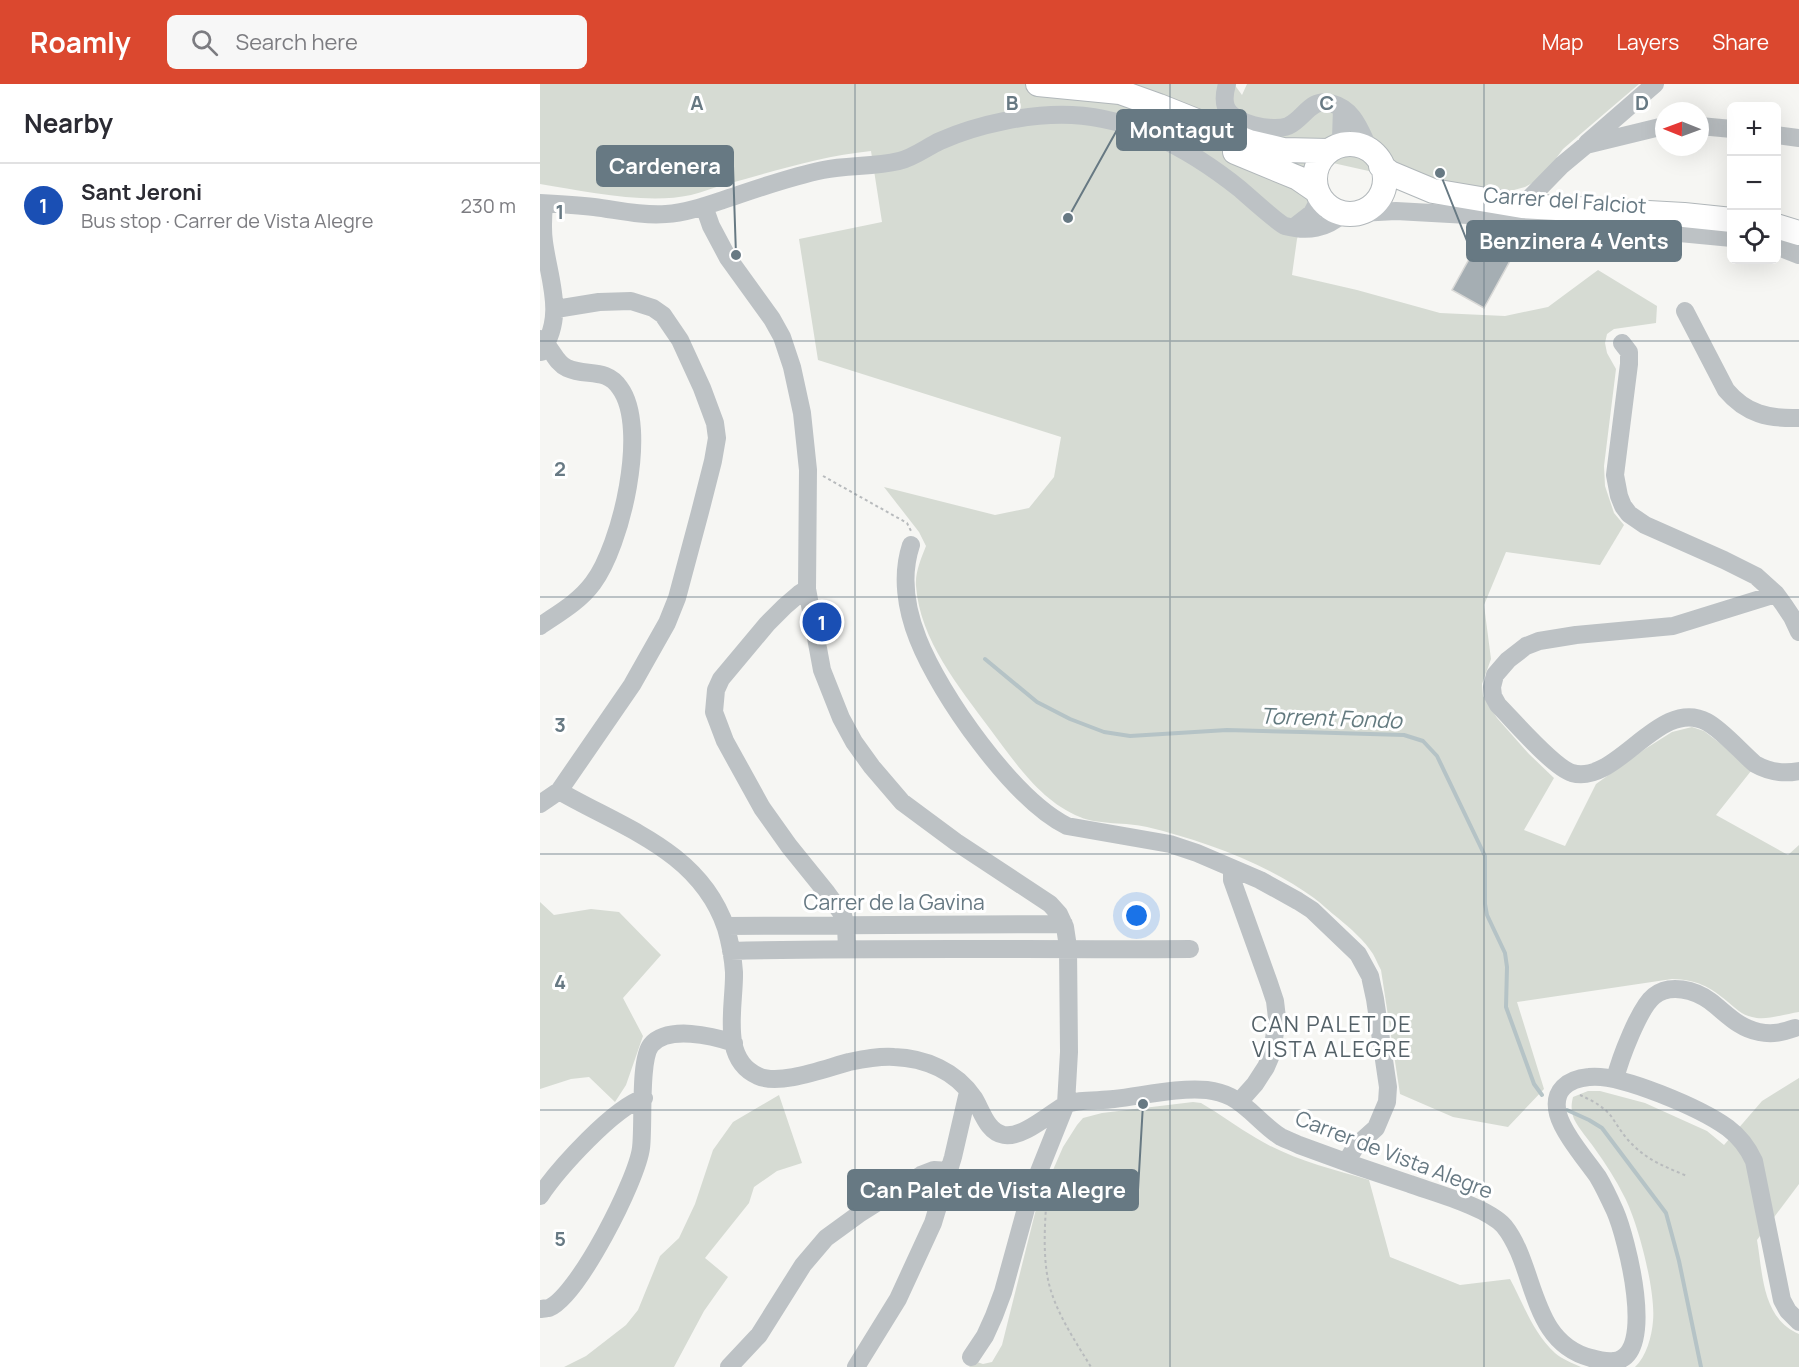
<!DOCTYPE html>
<meta charset="utf-8">
<style>
:root{--surface:#fff;--page:#f7f7f7;--text:#2b2b33;--muted:#7c7c81;--line:#e1e1e2;--accent:#db482f}
body{margin:0;font-family:Manrope,sans-serif;background:var(--page);color:var(--text)}
.controls{position:absolute;right:18px;top:18px;display:grid;overflow:hidden;border-radius:9px;box-shadow:0 6px 24px #0002}
.controls button{width:54px;height:54px;display:grid;place-items:center;padding:0;border:0;border-bottom:2px solid var(--line);background:var(--surface);color:var(--text);font:30px sans-serif}
.compass{position:absolute;left:1115px;top:18px;width:54px;height:54px;border-radius:50%;background:var(--surface);box-shadow:0 6px 24px #0002;rotate:271deg}
.you{position:absolute;left:597px;top:832px;width:21px;height:21px;margin:-15px;border:4px solid #fff;border-radius:50%;background:#1a73e8;box-shadow:0 0 0 9px #1a73e833}
.badge{display:grid;place-items:center;width:39px;height:39px;border-radius:50%;background:var(--accent);color:#fff;font-size:20px;font-weight:700}
.pin{position:absolute;translate:-50% -50%;border:3px solid #fff;box-shadow:0 2px 6px #0006}
.list{margin:0;padding:0;list-style:none}
h2{display:flex;justify-content:space-between;align-items:center;height:78px;margin:0;padding:0 24px;font-size:26px}
h2 small{font-size:20px;font-weight:400;color:var(--muted)}
.list li{display:grid;grid-template-columns:39px 1fr auto;gap:18px;align-items:center;box-sizing:border-box;height:84px;padding:0 24px;border-top:2px solid var(--line)}
.list b{display:block;font-size:22px;white-space:nowrap}
.list p{margin:0;font-size:20px;white-space:nowrap;color:var(--muted)}
.list em{font-size:20px;font-style:normal;color:var(--muted)}
.icon{flex:none;width:33px;height:33px;fill:none;stroke:currentColor;stroke-width:2;stroke-linecap:round;stroke-linejoin:round}
.map{position:relative;flex:none;width:1259px;height:1283px;overflow:hidden}
header{display:flex;align-items:center;gap:36px;box-sizing:border-box;height:84px;padding:0 30px;background:var(--accent);color:#fff}
header strong{font-size:28px}
nav{display:flex;gap:33px;margin-inline-start:auto;font-size:21px}
.search{width:420px;height:54px;background:var(--page);display:flex;align-items:center;gap:15px;box-sizing:border-box;padding:0 21px;border-radius:9px;color:var(--muted);font-size:22px}
main{display:flex}
aside{flex:1;background:var(--surface)}
.map>svg:first-child{display:block}
.green{fill:#d6dbd3}
.lines{fill:none;stroke-linecap:round;stroke-linejoin:round}
.stream{stroke:#b5c3c6;stroke-width:4}
.building{fill:#a5aeb3;stroke:#d8d8d6;stroke-width:1.5}
.major-casing{stroke:#b1b7ba;stroke-width:26}
.path{stroke:#b8bbbd;stroke-width:2;stroke-dasharray:3 3;stroke-linecap:butt}
.minor{stroke:#bdc2c5;stroke-width:18}
.major{stroke:#fff;stroke-width:24}
.grid{fill:none;stroke:#677983;stroke-width:1.5;stroke-opacity:0.55}
.labels{text-anchor:middle;stroke-width:6;stroke-linejoin:round;paint-order:stroke}
.street-label{font-size:21px;fill:#677983;stroke:#fff}
.water-label{font-size:22px;font-style:italic;fill:#637a7f;stroke:#fff}
.neighbourhood-label{font-size:22px;letter-spacing:1.5px;fill:#546168;stroke:#fff}
.grid-label{font-size:20px;text-anchor:middle;font-weight:bold;fill:#677983;stroke:#fff;stroke-width:6;stroke-linejoin:round;paint-order:stroke}
.leader{fill:none;stroke:#677983;stroke-width:2}
.callout-dot{fill:#677983;stroke:#fff;stroke-width:2}
.callout{fill:#677983;stroke:#677983;stroke-width:2}
.callout-label{font-size:22px;text-anchor:middle;font-weight:bold;fill:#fff}
</style>
<header>
<strong>Roamly</strong>
<div class="search"><svg class="icon" aria-label="search" viewBox="0 0 24 24"><circle cx="10" cy="10" r="6"/><path d="M15 15l6 6"/></svg>Search here</div>
<nav><a>Map</a><a>Layers</a><a>Share</a></nav>
</header>
<main>
<aside>
<h2>Nearby<small></small></h2>
<ul class="list">
<li><span class="badge" style="background:#1a4fb4">1</span><div><b>Sant Jeroni</b><p>Bus stop · Carrer de Vista Alegre</p></div><em>230 m</em></li>
</ul>
</aside>
<div class="map">
<svg width="1259" height="1283" viewBox="0 0 1259 1283">
<rect width="100%" height="100%" fill="#f6f6f3"/>
<path class="green" d="M0,0H694L702,11L707,0H1099L1023,65L1009,84L998,96L985,103L963,109L900,103L784,77L757,155L752,191L817,206L900,229L965,232L1008,223L1058,186L1117,222L1116,239L1074,245L1067,250L1065,259L1067,269L1076,285L1064,382L1065,402L1074,429L1084,441L1060,481L966,468L944,521L951,575L942,600L943,612L957,634L989,670L1014,694L984,746L1025,762L1056,700L1105,665L1132,648L1152,643L1164,647L1181,660L1211,687L1176,731L1248,771L1259,761V928C1245,930 1226,937 1212,933C1202,931 1195,924 1188,918C1169,902 1157,896 1132,895L977,918L1004,1005L968,1043L913,1033L860,1010L841,886C838,881 836,875 833,870C825,857 810,844 798,834C790,828 782,820 774,814C728,780 662,756 607,743C587,738 558,741 540,733C500,717 475,678 450,645C419,603 380,556 376,502C375,488 381,475 386,462L379,448L344,403L455,431L489,424L514,393L521,353L278,276L259,155L342,138L331,67C282,72 234,87 187,100C175,103 163,108 151,111C106,121 45,107 0,100Z
M0,818L14,831L51,825L79,828L121,871L83,914L103,952L86,1001L75,1018L49,993L31,995L0,1005Z
M1259,994V1100L1217,1156C1223,1191 1222,1234 1259,1250V1283H1095C1106,1273 1112,1252 1113,1237C1116,1208 1098,1138 1084,1112C1076,1096 1066,1080 1055,1065C1049,1056 1039,1045 1034,1035C1031,1027 1031,1021 1033,1013L1048,1007H1060L1105,1019L1167,1047L1184,1061L1222,1017Z
M239,1011L262,1079L237,1087L214,1103L209,1119L165,1174L188,1193L164,1227L134,1283H24L46,1272L86,1241L98,1226L120,1172L139,1154L155,1120L173,1066L193,1038Z
M653,1018L661,1019C680,1030 697,1043 716,1054C750,1075 791,1085 829,1096L850,1173L920,1201L970,1195C984,1221 993,1249 1015,1269C1022,1275 1032,1279 1041,1283H429L434,1277L443,1280L452,1278L462,1261L496,1125L523,1063L537,1041L543,1034L562,1029Z"/>
<g class="lines">
<path class="stream" d="M445,575L497,618L530,635L564,648L590,652L687,646L762,648L864,651L883,657L897,672L945,772V820L947,831L965,869L967,883L966,923L994,1000L1002,1011
M1027,1026L1049,1036L1062,1044L1126,1129L1139,1177L1161,1283"/>
</g>
<path class="building" d="M944,148L976,166L944,224L912,206Z"/>
<g class="lines">
<g class="major-casing">
<path id="major" d="M498,0L580,8L619,22L709,58L743,66L789,67
M775 95a35 35 0 1 1 70 0a35 35 0 1 1-70 0Z
M695,68L758,94L777,107
M841,82L850,89L893,107L982,122L1144,131L1192,136
M1236,142L1259,149"/>
</g>
<path class="path" d="M283,392L367,439L371,447
M1040,1011C1051,1016 1063,1022 1071,1032C1078,1042 1084,1053 1094,1062C1109,1077 1128,1084 1147,1092
M507,1110C505,1136 503,1164 507,1190C512,1223 534,1255 551,1283"/>
<path class="minor" d="M687,0C685,7 683,15 686,23C692,40 733,48 748,42C764,35 770,14 790,19C815,25 820,47 830,67
M1160,42L1192,45
M1236,51L1259,54
M1047,59L1115,0
M796,63L801,55L802,24
M0,119C18,120 36,121 54,123C78,126 102,132 126,130C145,129 165,122 183,116C216,105 249,93 283,86C308,81 334,83 359,77C373,74 387,63 400,57C438,40 491,29 532,31C595,34 651,66 700,105C707,111 739,140 745,142C768,148 786,145 804,129
M164,122L171,142L188,174L232,235L242,253L252,283L262,329L268,386L267,505L282,586L301,634L314,658L332,683L362,718L416,758L510,820L519,830L525,843L528,863L529,968L526,1020L490,1110L463,1208L454,1232L445,1252L431,1273
M982,122L1022,81L1046,61L1124,42
M819,129L856,127L982,134L1192,154
M754,143L772,129L780,114
M1236,162L1259,171
M1145,227L1186,306C1206,330 1229,335 1259,334
M0,255C12,262 14,278 27,284C46,293 66,283 80,304C109,344 81,462 53,499C39,518 19,529 0,542
M1082,259L1089,268V280L1075,391L1079,412L1083,422L1089,430L1105,441L1184,476L1216,492L1236,510L1244,521L1252,533L1259,548
M1,268C26,232 9,196 4,158C2,145 3,132 4,120
M371,461C361,491 366,525 378,555C400,611 473,715 527,742L630,760L657,769L720,796L758,817L772,826L818,870L830,892L835,915L848,1003L847,1018L836,1044L816,1062L806,1078
M267,505L259,510L245,522L227,540L181,595L176,606L174,628L185,657L222,724L249,762L287,809L303,831L306,842L307,864
M1236,510L1133,542L1036,551L999,557L986,562L968,576L955,591L952,603L953,612L958,621C974,637 1013,683 1032,689C1077,702 1119,612 1167,638C1182,646 1201,668 1215,680C1229,688 1244,690 1259,687
M19,707C83,744 160,767 186,844C190,858 193,873 194,888C195,921 179,975 218,992C240,1002 286,984 309,978C324,975 339,972 354,973C385,974 416,987 434,1014C442,1027 447,1048 464,1051C483,1054 509,1030 525,1021C538,1015 559,1017 574,1015C602,1012 639,1003 667,1006C675,1007 683,1009 691,1013C710,1023 723,1042 741,1053C747,1056 753,1058 759,1061C796,1075 833,1088 870,1100C895,1109 947,1123 964,1142C997,1183 989,1258 1051,1274C1058,1276 1066,1278 1074,1277C1118,1273 1086,1152 1075,1127C1070,1116 1064,1103 1058,1093C1046,1076 1023,1049 1018,1030C1012,1006 1028,995 1049,993C1080,989 1162,1025 1188,1044C1200,1053 1208,1064 1214,1077L1242,1216L1248,1227L1259,1238
M0,720L19,707L92,601L127,539L137,514L160,428L173,377L177,354L175,339L162,304L140,256L123,231L113,224L91,217L59,218L16,225
M692,785V796L729,899L735,917L737,934L732,969L726,983L715,1000L699,1018
M185,842L524,840
M191,867C344,863 497,866 650,865
M1075,995C1080,975 1099,924 1114,912C1130,899 1155,906 1170,917C1186,929 1198,944 1219,948C1233,951 1243,948 1255,944
M0,1112C18,1085 74,1023 104,1014
M0,1225C1,1225 8,1224 9,1224C38,1212 97,1096 101,1064C104,1041 99,976 111,961C128,941 173,952 194,959
M189,1283L219,1251L263,1181L286,1154L319,1130L381,1091L394,1086L409,1087
M316,1283L358,1215L393,1139L413,1073L428,1008"/>
<use href="#major" class="major"/>
</g>
<path class="grid" d="M315,0V1283M630,0V1283M944,0V1283M0,257H1259M0,513H1259M0,770H1259M0,1026H1259"/>
<g class="labels">
<g class="street-label">
<text transform="translate(1025 117) rotate(4)" y="7">Carrer del Falciot</text>
<text x="354" y="826">Carrer de la Gavina</text>
<text transform="translate(854 1071) rotate(21)" y="7">Carrer de Vista Alegre</text>
</g>
<g class="water-label">
<text transform="translate(791 634) rotate(2)" y="8">Torrent Fondo</text>
</g>
<g class="neighbourhood-label">
<text x="792" y="948">CAN PALET DE<tspan x="792" dy="25">VISTA ALEGRE</tspan></text>
</g>
</g>
<g class="grid-label">
<text x="157" y="26">A</text>
<text x="472" y="26">B</text>
<text x="787" y="26">C</text>
<text x="1102" y="26">D</text>
<text x="20" y="135">1</text>
<text x="20" y="392">2</text>
<text x="20" y="648">3</text>
<text x="20" y="905">4</text>
<text x="20" y="1162">5</text>
</g>
<path class="leader" d="M528 134L577 46M196 171L193 82M900 89L927 157M603 1020L598 1106"/>
<g class="callout-dot">
<circle cx="528" cy="134" r="6"/>
<circle cx="196" cy="171" r="6"/>
<circle cx="900" cy="89" r="6"/>
<circle cx="603" cy="1020" r="6"/>
</g>
<g class="callout">
<rect x="577" y="26" width="129" height="40" rx="6"/>
<rect x="57" y="62" width="136" height="40" rx="6"/>
<rect x="927" y="137" width="214" height="40" rx="6"/>
<rect x="308" y="1086" width="290" height="40" rx="6"/>
</g>
<g class="callout-label">
<text x="642" y="54">Montagut</text>
<text x="125" y="90">Cardenera</text>
<text x="1034" y="165">Benzinera 4 Vents</text>
<text x="453" y="1114">Can Palet de Vista Alegre</text>
</g>
</svg>
<div class="controls">
<button>+</button>
<button>−</button>
<button><svg class="icon" aria-label="locate" viewBox="0 0 24 24"><circle cx="12" cy="12" r="6"/><path d="M12 2v4M12 18v4M2 12h4M18 12h4"/></svg></button>
</div>
<svg class="compass" viewBox="-18 -18 36 36"><path d="M0-13l5 13h-10z" fill="#e53935"/><path d="M0 13l5-13h-10z" fill="#7c7c81"/></svg>
<div class="you"></div>
<div class="pin badge" style="left:282px;top:538px;background:#1a4fb4">1</div>
</div>
</main>
